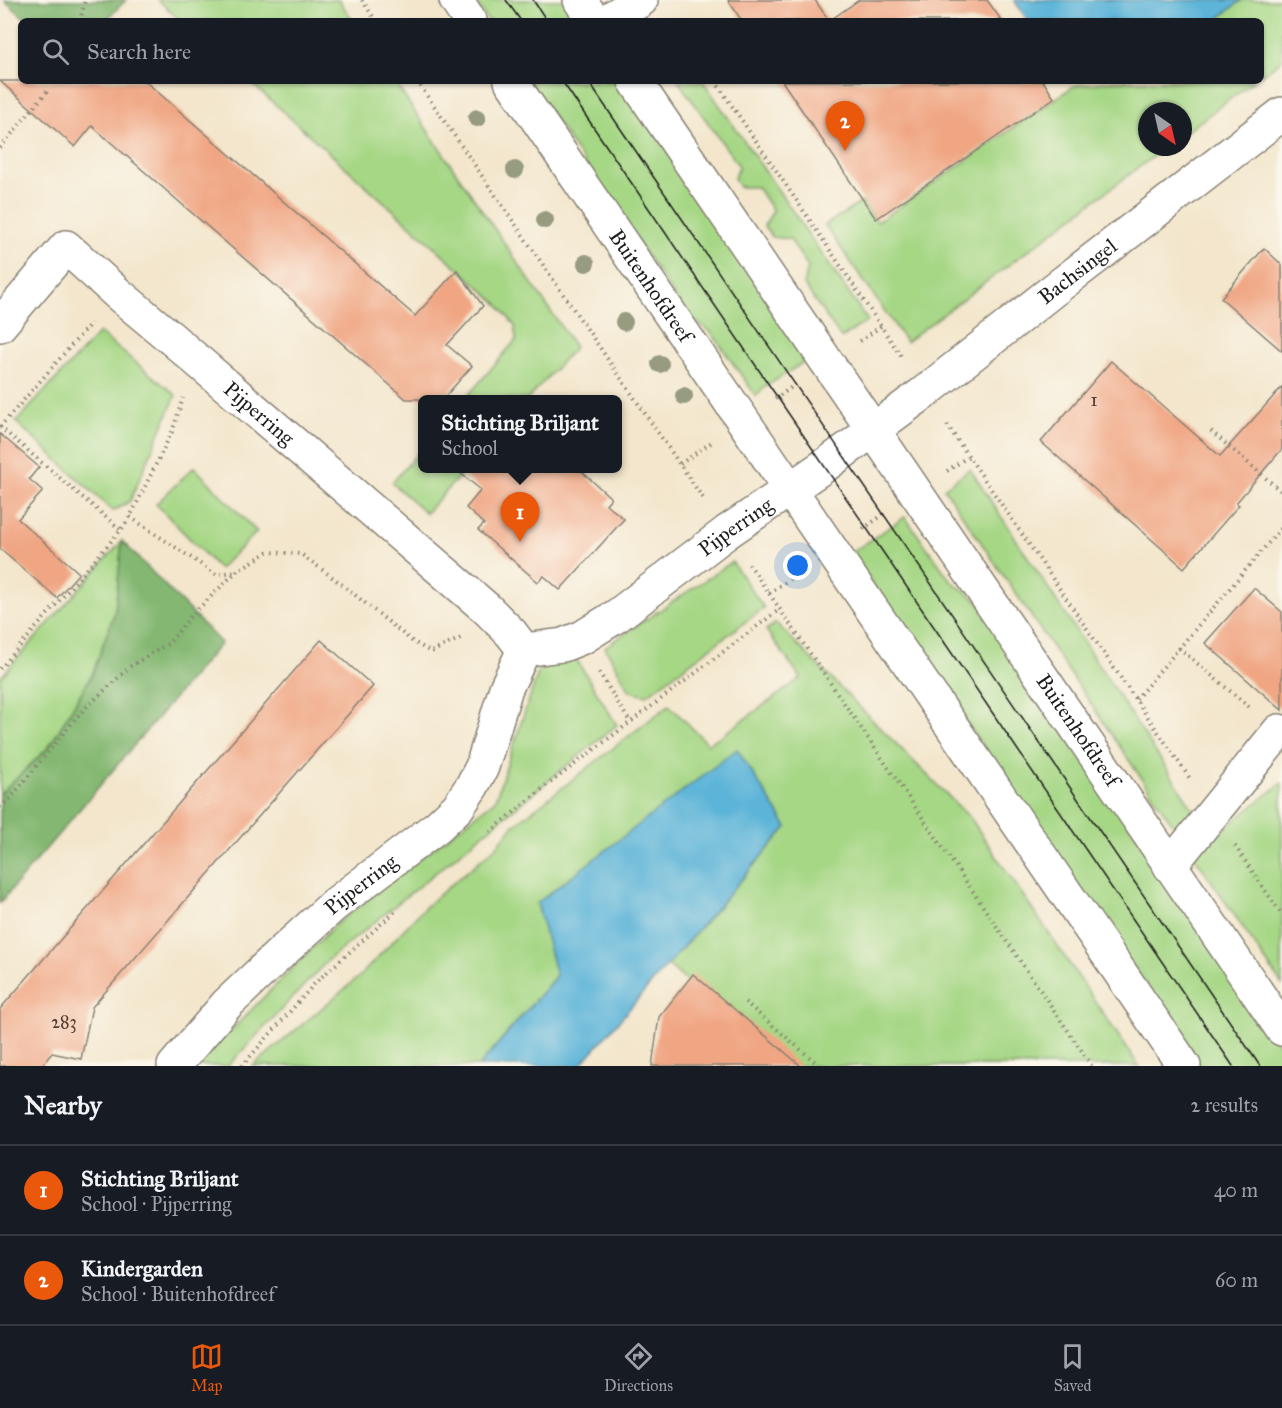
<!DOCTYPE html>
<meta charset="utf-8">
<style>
:root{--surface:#171b24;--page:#242831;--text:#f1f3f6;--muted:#9ea1a6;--line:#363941;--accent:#ea580c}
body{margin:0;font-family:"IM FELL Great Primer",serif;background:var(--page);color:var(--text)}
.compass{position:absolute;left:1138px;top:102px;width:54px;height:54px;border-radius:50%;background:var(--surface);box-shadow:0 2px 4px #0004;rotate:146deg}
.you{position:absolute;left:798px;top:566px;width:21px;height:21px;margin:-15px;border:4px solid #fff;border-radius:50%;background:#1a73e8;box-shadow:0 0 0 9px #1a73e833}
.badge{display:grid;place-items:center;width:39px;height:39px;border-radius:50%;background:var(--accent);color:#fff;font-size:20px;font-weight:700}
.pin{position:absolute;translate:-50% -50px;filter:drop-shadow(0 2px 3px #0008)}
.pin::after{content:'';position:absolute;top:32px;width:21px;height:18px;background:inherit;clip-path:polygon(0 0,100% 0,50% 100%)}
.popup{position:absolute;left:418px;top:395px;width:204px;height:78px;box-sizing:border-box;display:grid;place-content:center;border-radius:9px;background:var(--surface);filter:drop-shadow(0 2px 4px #0005);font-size:20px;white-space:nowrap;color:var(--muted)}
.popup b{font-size:22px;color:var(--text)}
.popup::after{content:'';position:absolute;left:50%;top:100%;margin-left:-12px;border:12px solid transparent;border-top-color:var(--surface)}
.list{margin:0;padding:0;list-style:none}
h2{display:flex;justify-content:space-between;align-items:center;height:78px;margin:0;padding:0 24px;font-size:26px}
h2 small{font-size:20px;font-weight:400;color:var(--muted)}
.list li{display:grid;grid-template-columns:39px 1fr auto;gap:18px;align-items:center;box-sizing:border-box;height:90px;padding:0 24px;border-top:2px solid var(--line)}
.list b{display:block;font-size:22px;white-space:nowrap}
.list p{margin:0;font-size:20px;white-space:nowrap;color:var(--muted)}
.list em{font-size:20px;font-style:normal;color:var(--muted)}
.icon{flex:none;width:33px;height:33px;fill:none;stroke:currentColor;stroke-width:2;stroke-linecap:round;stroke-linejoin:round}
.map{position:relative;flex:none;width:1282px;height:1066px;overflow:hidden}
.search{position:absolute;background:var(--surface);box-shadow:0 2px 4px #0004;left:18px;right:18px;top:18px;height:66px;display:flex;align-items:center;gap:15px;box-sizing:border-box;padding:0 21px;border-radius:9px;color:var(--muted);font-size:22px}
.sheet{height:258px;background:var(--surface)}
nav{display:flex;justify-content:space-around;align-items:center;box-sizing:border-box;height:84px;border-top:2px solid var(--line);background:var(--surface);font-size:16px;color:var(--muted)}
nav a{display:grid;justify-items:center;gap:3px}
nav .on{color:var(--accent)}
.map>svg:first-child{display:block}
.green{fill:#a6d785;stroke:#617a50;stroke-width:1.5}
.forest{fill:#84b872;stroke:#506a47;stroke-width:1.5}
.water{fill:#5bb4d8;stroke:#3c687a;stroke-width:1.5}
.building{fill:#f0a683}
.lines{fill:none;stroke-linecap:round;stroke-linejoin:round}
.minor-casing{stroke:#888174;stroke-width:36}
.path{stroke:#888174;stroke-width:4;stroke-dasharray:1.5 4.5;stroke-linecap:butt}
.minor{stroke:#fff;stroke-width:33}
.tram{stroke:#1c1c1c;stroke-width:1.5}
.tree{fill:#979b80}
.labels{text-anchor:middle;stroke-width:4.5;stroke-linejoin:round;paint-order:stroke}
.number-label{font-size:18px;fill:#513e36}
.street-label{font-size:21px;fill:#1c1c1c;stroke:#fbf7ec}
</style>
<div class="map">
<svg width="1282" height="1066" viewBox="0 0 1282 1066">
<rect width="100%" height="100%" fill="#fbf7ec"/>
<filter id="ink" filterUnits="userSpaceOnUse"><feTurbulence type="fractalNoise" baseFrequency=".0167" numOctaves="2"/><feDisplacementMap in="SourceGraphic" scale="12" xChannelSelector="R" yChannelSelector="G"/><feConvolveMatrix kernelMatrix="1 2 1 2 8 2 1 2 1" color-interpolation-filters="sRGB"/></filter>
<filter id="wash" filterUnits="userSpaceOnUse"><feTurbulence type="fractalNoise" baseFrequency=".008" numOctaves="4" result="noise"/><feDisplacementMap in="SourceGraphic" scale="24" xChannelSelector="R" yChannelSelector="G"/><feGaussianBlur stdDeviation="1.35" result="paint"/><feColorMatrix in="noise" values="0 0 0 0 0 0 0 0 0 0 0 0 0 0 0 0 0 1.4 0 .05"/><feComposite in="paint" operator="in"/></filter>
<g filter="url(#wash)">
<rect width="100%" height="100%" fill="#f3e6cc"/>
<path class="green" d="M158,0H339L353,21H181Z
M474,0H566L580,21H488Z
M1242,0H1282V60L1261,76V21H1215Z
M249,81H394L575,347L528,399H465L516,340L515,326L497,303Z
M529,81H621L810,358L765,387L756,396L711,332L689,318Z
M678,81H703L868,321L841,338L804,285L808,267L790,239L772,237L764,226L773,211L757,187H739L734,178L739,166Z
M1113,81H1254L1183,134V111H1147V147H1166L906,342L825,225L862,202L877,222L1074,86Z
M99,333L176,395L130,501L113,511L16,422Z
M422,448V468L466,469L426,513L392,483Z
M194,467L257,532L219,569L156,504Z
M970,469L1212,838L1282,783V985L944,488Z
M905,517L951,581L977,600L1282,1049V1066H1201L851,553Z
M122,541L115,611L93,673L49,747L0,794V678Z
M732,562L764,608L647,695L630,691L605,647Z
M776,623L971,819L1139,1066H782L668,965L787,827L556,976L479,1066H253L360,976L426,906L496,847L514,825L669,705L708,744L724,734L801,678L766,630Z
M573,654L617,725L327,961L228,1066H196L334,926L495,800L539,670Z"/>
<path class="forest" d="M4,0H126L105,21H28Z
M122,541L221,643L0,903V794L49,747L93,673L115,611Z"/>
<path class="water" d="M1014,0H1242L1215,21H1028Z
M737,749L787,827L580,1066H479L556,976L537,903Z"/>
<g id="blocks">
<path class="building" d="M728,0H815L829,21L859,0H987L1002,21H742Z
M0,81H145L415,316L457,270L483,306L447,345L472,366L443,399H406L92,126L75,147Z
M782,81H1043L1054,98L876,219Z
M1264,248L1282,265V351L1221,298Z
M1111,361L1220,456L1282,387V449L1236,503L1239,505L1184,568L1041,442Z
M0,434L39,467L29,479L43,491L18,519L79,573L57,598L0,549Z
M454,468H578L611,498L606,504L624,519L560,590L544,576L538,582L478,530L484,524L466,508L481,490Z
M1254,588L1282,612V710L1205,643Z
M321,640L373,686L92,1007L81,1059L52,1053L41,1066H0V1009Z
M693,974L801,1066H652L659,1017Z"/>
</g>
</g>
<g filter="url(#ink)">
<use href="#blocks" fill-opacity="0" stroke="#888174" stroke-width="1.5"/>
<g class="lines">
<g class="minor-casing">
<g id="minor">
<path d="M456,0L470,21"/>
<path d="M580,0L594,21"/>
<path d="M606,21L641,0"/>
<path id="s1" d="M511,81L1184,1066"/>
<path id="s2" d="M635,81L1282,1029"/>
<path id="s3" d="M0,325L66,247L117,293L171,338L487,609L511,633L524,650"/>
<path d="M1170,866L1279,731"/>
<path id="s4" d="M174,1066L227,1004L282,952L334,905L438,826L458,807L472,786L482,767L506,688L524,650L563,645L583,637L618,615L727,532L824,466L925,392L1051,292L1282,114"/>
</g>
</g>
<path class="path" d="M362,0L376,21
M80,21L85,0
M417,81L705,501
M715,81L805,213L903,359
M0,148L49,89
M860,341L881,326
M775,399L796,384
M947,425L1191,780
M0,427L91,323
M0,427L121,530
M1211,431L1282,492
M680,464L712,442
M947,471L969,456
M130,517L217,575L236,571
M863,529L884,514
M749,564L1092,1066
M769,593L800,572
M1179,648L1249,707
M0,669L121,530L130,517L172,432L183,398
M599,672L630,722
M1136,699L1282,527
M0,807L8,801L81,712L131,666L169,643L190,617L237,571L268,552L301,554L344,586L412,641L431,652L461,638
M490,832L546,786L780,609
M1235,846L1282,915
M745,1002L820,1066
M242,1066L317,981L397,910"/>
<use href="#minor" class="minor"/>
<path class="tram" d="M506,0L521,21
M533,0L547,21
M562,81L1233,1066
M588,81L1260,1066"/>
</g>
<g class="tree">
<circle cx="477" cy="118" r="9"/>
<circle cx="515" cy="170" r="9"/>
<circle cx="545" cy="220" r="9"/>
<circle cx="586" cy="263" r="9"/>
<circle cx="624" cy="322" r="9"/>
<circle cx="660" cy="364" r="9"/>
<circle cx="684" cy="396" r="9"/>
</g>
</g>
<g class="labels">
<g class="number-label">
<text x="1094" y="406">1</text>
<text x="64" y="1028">283</text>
</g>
<g class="street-label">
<text dy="7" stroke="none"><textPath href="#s4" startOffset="1233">Bachsingel</textPath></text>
<text dy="7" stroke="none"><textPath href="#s1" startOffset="248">Buitenhofdreef</textPath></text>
<text dy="7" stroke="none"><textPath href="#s3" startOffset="357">Pijperring</textPath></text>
<text dy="7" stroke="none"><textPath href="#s4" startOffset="806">Pijperring</textPath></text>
<text dy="7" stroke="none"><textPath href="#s2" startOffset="786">Buitenhofdreef</textPath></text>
<text dy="7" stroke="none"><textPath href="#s4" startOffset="261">Pijperring</textPath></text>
</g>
</g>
</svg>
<svg class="compass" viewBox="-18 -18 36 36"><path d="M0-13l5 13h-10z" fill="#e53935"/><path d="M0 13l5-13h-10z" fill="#9ea1a6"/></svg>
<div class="you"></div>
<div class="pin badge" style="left:520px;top:542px">1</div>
<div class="popup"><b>Stichting Briljant</b>School</div>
<div class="pin badge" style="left:845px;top:151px">2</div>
<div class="search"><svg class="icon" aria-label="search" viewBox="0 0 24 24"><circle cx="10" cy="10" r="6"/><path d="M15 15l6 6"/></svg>Search here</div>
</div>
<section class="sheet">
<h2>Nearby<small>2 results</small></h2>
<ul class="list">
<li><span class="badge">1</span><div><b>Stichting Briljant</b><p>School · Pijperring</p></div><em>40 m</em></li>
<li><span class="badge">2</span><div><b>Kindergarden</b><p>School · Buitenhofdreef</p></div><em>60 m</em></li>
</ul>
</section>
<nav>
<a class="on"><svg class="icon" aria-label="map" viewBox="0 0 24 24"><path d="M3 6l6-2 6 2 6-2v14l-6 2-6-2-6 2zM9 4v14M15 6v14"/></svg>Map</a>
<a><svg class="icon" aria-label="directions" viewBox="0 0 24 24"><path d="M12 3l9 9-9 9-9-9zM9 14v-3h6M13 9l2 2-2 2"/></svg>Directions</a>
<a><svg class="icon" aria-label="saved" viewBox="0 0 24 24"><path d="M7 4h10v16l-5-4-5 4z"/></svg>Saved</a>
</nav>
